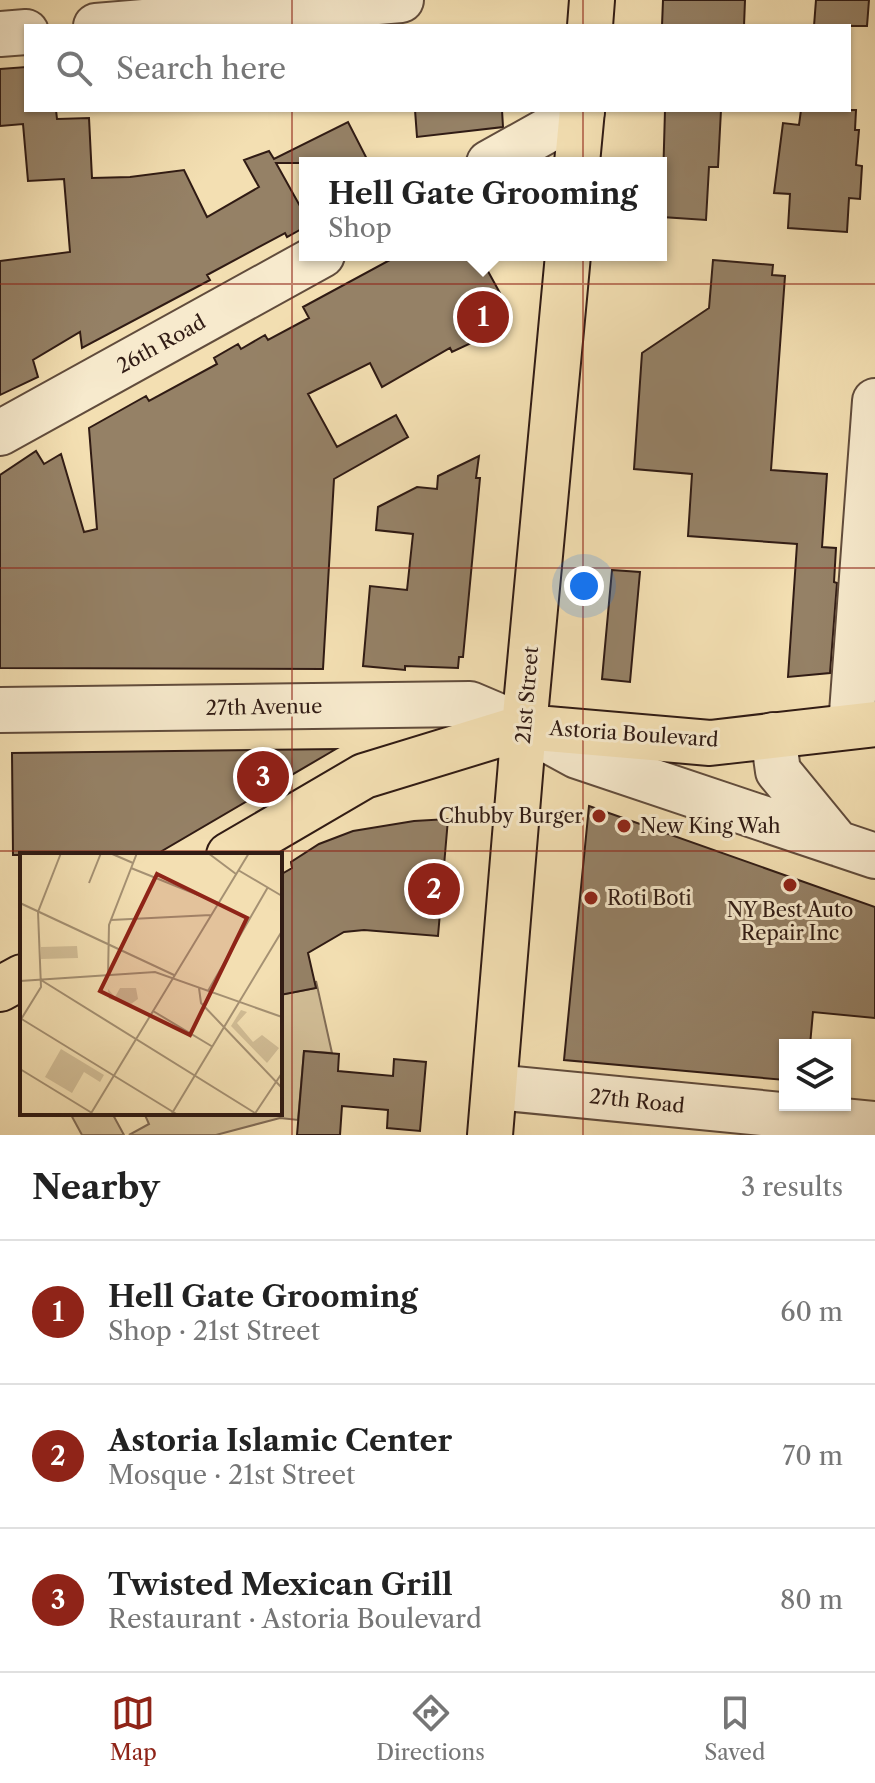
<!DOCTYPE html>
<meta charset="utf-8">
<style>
:root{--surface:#fff;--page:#f6f6f6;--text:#222;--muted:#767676;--line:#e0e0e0;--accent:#8f2418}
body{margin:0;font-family:"Libre Caslon Text",serif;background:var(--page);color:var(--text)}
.controls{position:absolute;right:24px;bottom:24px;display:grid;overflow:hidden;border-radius:0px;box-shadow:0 2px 6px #0004}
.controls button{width:72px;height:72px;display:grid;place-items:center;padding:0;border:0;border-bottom:2px solid var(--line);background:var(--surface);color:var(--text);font:40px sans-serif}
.you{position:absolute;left:584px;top:586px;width:28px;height:28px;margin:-20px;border:6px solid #fff;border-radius:50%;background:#1a73e8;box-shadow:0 0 0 12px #1a73e833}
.badge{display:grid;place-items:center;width:52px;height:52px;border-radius:50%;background:var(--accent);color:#fff;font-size:26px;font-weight:700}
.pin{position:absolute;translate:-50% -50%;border:4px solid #fff;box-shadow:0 2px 8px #0006}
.popup{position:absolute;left:299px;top:157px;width:368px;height:104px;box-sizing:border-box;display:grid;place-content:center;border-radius:0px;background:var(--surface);filter:drop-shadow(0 2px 6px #0005);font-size:26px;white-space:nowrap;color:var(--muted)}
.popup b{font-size:30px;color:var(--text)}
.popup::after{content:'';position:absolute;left:50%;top:100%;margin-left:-16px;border:16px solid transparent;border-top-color:var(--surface)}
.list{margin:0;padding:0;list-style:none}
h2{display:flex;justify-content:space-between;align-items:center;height:104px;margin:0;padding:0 32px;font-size:34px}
h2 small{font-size:26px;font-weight:400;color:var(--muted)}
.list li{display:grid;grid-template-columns:52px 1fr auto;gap:24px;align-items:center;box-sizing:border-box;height:144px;padding:0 32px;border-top:2px solid var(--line)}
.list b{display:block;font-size:30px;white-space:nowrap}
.list p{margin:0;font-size:26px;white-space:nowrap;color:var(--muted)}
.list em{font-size:26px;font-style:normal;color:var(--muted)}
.icon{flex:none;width:44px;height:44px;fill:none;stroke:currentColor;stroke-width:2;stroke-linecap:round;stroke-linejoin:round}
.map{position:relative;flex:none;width:875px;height:1135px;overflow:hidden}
.search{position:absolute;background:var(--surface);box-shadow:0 2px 6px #0004;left:24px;right:24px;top:24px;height:88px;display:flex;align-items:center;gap:20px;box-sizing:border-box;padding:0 28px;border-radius:0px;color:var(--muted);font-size:30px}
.sheet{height:536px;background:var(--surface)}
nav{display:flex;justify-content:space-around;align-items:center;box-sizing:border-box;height:112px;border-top:2px solid var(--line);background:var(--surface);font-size:22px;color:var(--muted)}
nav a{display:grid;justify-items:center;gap:4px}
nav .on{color:var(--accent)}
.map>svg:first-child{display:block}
.green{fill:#d2be97;stroke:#816c56;stroke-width:2}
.building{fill:#958166;stroke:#301b14;stroke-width:2}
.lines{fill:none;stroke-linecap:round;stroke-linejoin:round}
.minor-casing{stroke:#614c3c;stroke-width:48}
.major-casing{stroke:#301b14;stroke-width:48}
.minor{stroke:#f7eacd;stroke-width:44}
.major{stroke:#f3dfb2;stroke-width:44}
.grid{fill:none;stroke:#8f2418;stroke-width:2;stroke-opacity:0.55}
.poi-dot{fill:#8f2418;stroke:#f7eacd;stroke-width:3}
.labels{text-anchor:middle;stroke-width:6;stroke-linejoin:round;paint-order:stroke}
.street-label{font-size:20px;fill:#301b14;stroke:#f7eacd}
.poi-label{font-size:20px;fill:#301b14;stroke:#f7eacd;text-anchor:start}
.inset-road{fill:none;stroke:#a59173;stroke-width:2}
.view{fill:#8f2418;fill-opacity:0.15;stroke:#8f2418;stroke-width:4}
.inset-edge{fill:none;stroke:#301b14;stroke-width:4}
</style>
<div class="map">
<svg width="875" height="1135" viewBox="0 0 875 1135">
<rect width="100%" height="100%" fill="#f3dfb2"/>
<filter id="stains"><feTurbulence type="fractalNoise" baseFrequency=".0025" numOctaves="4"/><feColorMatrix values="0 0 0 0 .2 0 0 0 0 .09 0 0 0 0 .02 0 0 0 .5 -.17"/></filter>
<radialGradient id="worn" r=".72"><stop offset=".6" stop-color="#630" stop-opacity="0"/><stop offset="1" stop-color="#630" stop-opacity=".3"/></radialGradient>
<path class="green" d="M316,981L332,1053L304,1051L298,1120L280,1118L216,1135H129L149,1124L144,1113H280V987L285,994L316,988Z
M70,1113H112L124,1135H82Z"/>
<path class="building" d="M663,0H745L744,26H662Z
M816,0H869L867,26H814Z
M26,67V110H56L57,119L89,118L92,178L130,177L184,170L207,217L259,187L244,160L269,151L274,159L348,122L369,163H276L305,215V227L287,237L285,233L207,275L210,280L82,348L80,332L33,360L38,377L0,395V261L70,252L64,179L28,181L23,124L0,126V69Z
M415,110H502L503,127L417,137Z
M665,110H721L718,167H709L706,220L662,217Z
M801,110H856L855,130H859L856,165L862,166L860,199L849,198L847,232L788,228L790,194L774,193L783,123L799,125Z
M399,255H479L500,293L486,299L499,330L452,352L450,348L382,387L370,363L308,394L337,447L396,415L408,437L334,479L323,669L0,668V475L36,451L44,464L61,454L84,532L97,529L89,428L146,396L149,401L217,364L214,358L238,344L241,349L265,335L268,340L309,318L303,307Z
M713,260L773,265L772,275L785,276L771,470L827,474L822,547L836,548L834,582L837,583L830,673L788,677L797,544L688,536L692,474L634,469L642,353L709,308Z
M479,456L476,478H480L463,657H459L458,668L405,666V670L363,666L370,586L407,590L413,534L376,530L378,507L417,487L437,489L438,476Z
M612,570L640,572L630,682L602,679Z
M336,749L155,855H13L12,753Z
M589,806L875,907V1018L813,1012L810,1045H785V1080L564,1060Z
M448,819L438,936L364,930L344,932L308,953L316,988L280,995V875L292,868L291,862L319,844L353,831L414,821Z
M304,1051L339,1054L338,1071L393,1076L394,1059L426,1062L420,1131L387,1128L388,1110L342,1106L340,1135H297Z"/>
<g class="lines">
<g class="minor-casing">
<path id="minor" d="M96,26L401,0
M0,34L26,32
M489,163L582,111
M0,433L322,255
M0,710L470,704L524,727L577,756L875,856
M851,726L875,401
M773,735L778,771L837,843
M495,1087L875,1124"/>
</g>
<g class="major-casing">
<path id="major" d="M590,26L592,0
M577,163L582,110
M229,855L364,776L524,727L710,743L875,724
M0,989L22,977
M490,1135L524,727L568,255"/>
</g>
<use href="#minor" class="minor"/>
<use href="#major" class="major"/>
</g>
<path class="grid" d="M292,0V26M583,0V26M292,110V1135M583,110V1135M0,284H875M0,568H875M0,851H875"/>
<g class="poi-dot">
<circle cx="599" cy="816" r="8"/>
<circle cx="624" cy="826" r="8"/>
<circle cx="790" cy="885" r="8"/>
<circle cx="591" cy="898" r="8"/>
</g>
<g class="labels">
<g class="street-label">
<text transform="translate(161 344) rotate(-29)" y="7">26th Road</text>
<text transform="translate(527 695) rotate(-85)" y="7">21st Street</text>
<text transform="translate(264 707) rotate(-1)" y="7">27th Avenue</text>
<text transform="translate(634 734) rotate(4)" y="7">Astoria Boulevard</text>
<text transform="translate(637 1101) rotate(6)" y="7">27th Road</text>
</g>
<g class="poi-label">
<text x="583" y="823" text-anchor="end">Chubby Burger</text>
<text x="640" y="833">New King Wah</text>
<text x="607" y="905">Roti Boti</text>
<text x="790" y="917" text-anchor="middle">NY Best Auto<tspan x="790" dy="23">Repair Inc</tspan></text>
</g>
</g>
<g transform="translate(20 853)">
<rect width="262" height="262" fill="#f3dfb2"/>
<path d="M57,93L58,105L21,106V94ZM100,135H116L118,146L111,151L89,146L88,136L95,144ZM221,157L227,159L217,170L233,189L242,182L259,195L247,210L211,173ZM41,196L84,222L80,229L64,219L52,240L25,224Z" fill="#d2be97"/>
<path class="inset-road" d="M90,0L113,10M188,0L216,21M111,15L198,50M218,17L262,43M69,30L81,0M0,50L154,122M91,67L191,62M88,123L89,72L117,0M21,127L235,260M0,128L135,119L262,164M179,135L181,150L262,235M188,138L248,34M133,158L193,194M0,165L158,262M0,168L21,134L18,59L41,0M0,216L72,260M70,262L229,0M151,262L262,78M234,262L262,220"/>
<path class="view" d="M137,21L227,65L170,182L80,138Z"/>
<rect width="262" height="262" class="inset-edge"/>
</g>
<rect width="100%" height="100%" filter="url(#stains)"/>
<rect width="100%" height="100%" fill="url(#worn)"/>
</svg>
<div class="controls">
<button><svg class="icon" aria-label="layers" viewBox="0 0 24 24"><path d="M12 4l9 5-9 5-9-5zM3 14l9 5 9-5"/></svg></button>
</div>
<div class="you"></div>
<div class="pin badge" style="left:483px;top:317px">1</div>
<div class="popup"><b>Hell Gate Grooming</b>Shop</div>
<div class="pin badge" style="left:434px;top:889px">2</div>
<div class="pin badge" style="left:263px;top:777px">3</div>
<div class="search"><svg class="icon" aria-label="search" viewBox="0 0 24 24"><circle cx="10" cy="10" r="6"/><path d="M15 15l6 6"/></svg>Search here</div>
</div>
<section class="sheet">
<h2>Nearby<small>3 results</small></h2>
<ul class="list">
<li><span class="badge">1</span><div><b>Hell Gate Grooming</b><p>Shop · 21st Street</p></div><em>60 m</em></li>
<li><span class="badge">2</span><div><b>Astoria Islamic Center</b><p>Mosque · 21st Street</p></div><em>70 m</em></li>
<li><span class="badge">3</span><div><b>Twisted Mexican Grill</b><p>Restaurant · Astoria Boulevard</p></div><em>80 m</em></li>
</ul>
</section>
<nav>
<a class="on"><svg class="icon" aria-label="map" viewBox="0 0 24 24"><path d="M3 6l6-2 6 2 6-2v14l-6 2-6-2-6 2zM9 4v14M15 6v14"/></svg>Map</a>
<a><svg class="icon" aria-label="directions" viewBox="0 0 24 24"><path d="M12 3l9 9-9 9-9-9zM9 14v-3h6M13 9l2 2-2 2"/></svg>Directions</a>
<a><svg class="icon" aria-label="saved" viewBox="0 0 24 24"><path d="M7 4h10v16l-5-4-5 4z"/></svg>Saved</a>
</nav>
